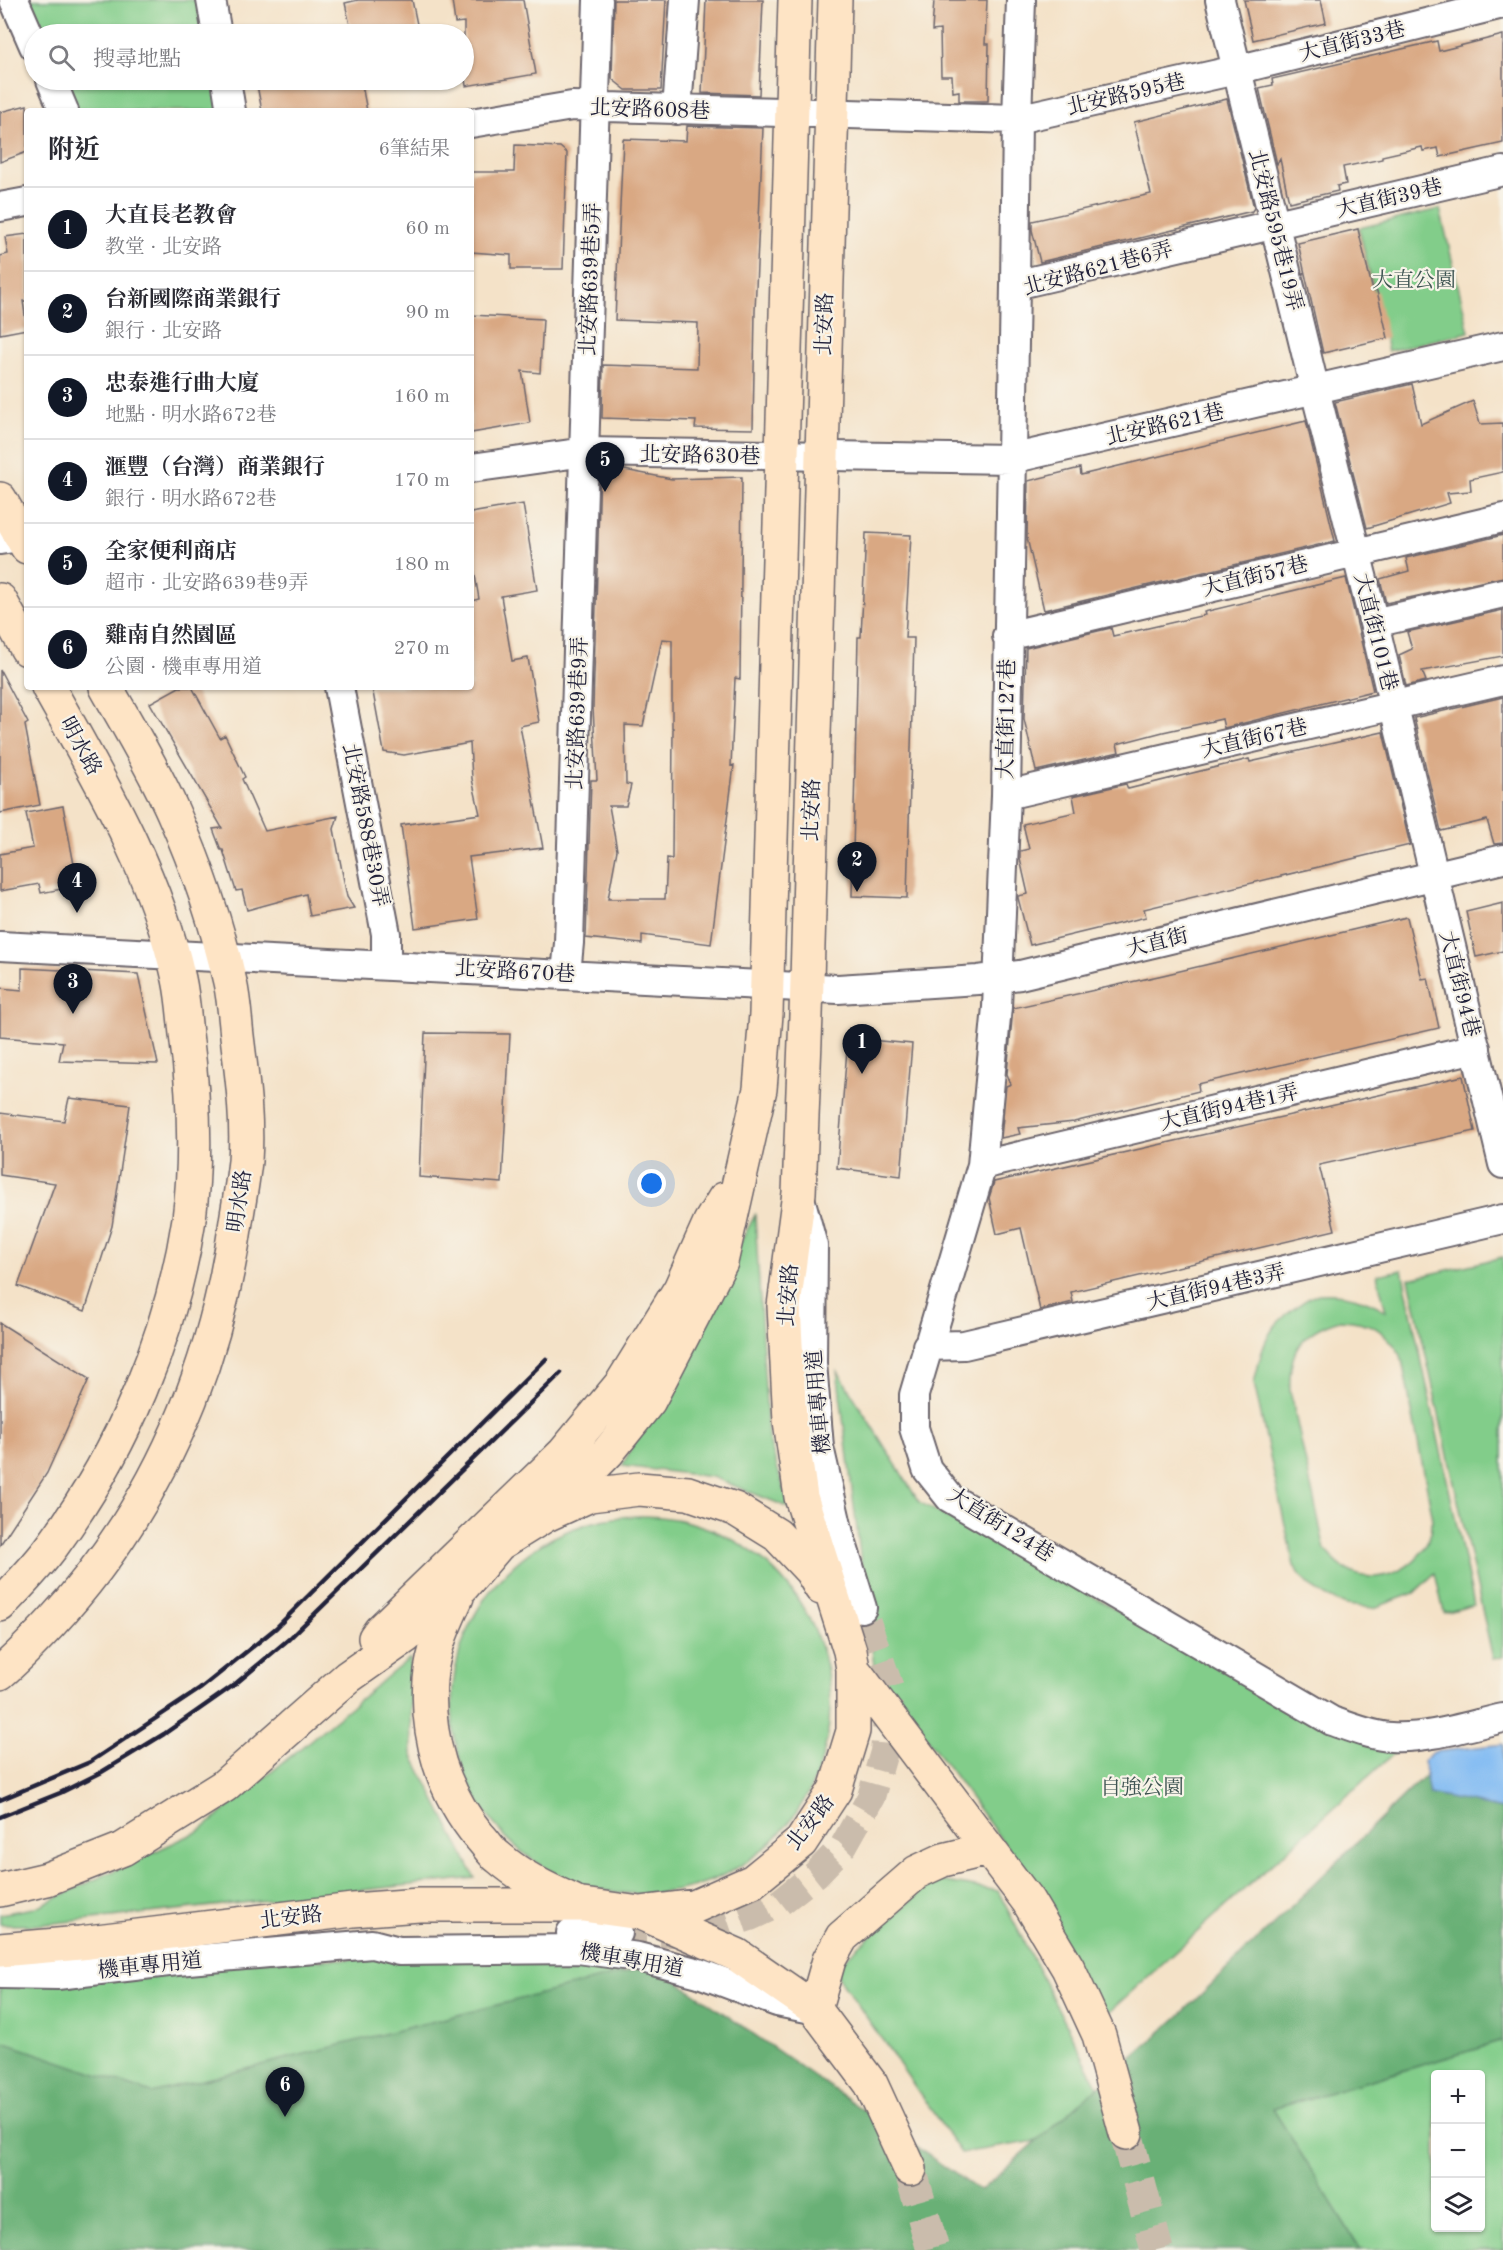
<!DOCTYPE html>
<html lang="zh-TW">
<meta charset="utf-8">
<style>
:root{--surface:#fff;--page:#f2f2f3;--text:#2b2b33;--muted:#7c7c81;--line:#e1e1e2;--accent:#111827}
body{margin:0;font-family:"Old Standard TT","Noto Serif TC",serif;background:var(--page);color:var(--text)}
.controls{position:absolute;right:18px;bottom:18px;display:grid;overflow:hidden;border-radius:6px;box-shadow:0 2px 4px #0004}
.controls button{width:54px;height:54px;display:grid;place-items:center;padding:0;border:0;border-bottom:2px solid var(--line);background:var(--surface);color:var(--text);font:30px sans-serif}
.you{position:absolute;left:652px;top:1184px;width:21px;height:21px;margin:-15px;border:4px solid #fff;border-radius:50%;background:#1a73e8;box-shadow:0 0 0 9px #1a73e833}
.badge{display:grid;place-items:center;width:39px;height:39px;border-radius:50%;background:var(--accent);color:#fff;font-size:20px;font-weight:700}
.pin{position:absolute;translate:-50% -50px;filter:drop-shadow(0 2px 3px #0008)}
.pin::after{content:'';position:absolute;top:32px;width:21px;height:18px;background:inherit;clip-path:polygon(0 0,100% 0,50% 100%)}
.list{margin:0;padding:0;list-style:none}
h2{display:flex;justify-content:space-between;align-items:center;height:78px;margin:0;padding:0 24px;font-size:26px}
h2 small{font-size:20px;font-weight:400;color:var(--muted)}
.list li{display:grid;grid-template-columns:39px 1fr auto;gap:18px;align-items:center;box-sizing:border-box;height:84px;padding:0 24px;border-top:2px solid var(--line)}
.list b{display:block;font-size:22px;white-space:nowrap}
.list p{margin:0;font-size:20px;white-space:nowrap;color:var(--muted)}
.list em{font-size:20px;font-style:normal;color:var(--muted)}
.icon{flex:none;width:33px;height:33px;fill:none;stroke:currentColor;stroke-width:2;stroke-linecap:round;stroke-linejoin:round}
.map{position:relative;flex:none;width:1503px;height:2250px;overflow:hidden}
.search{position:absolute;background:var(--surface);box-shadow:0 2px 4px #0004;left:24px;top:24px;width:450px;height:66px;display:flex;align-items:center;gap:15px;box-sizing:border-box;padding:0 21px;border-radius:33px;color:var(--muted);font-size:22px}
.panel{position:absolute;background:var(--surface);box-shadow:0 2px 4px #0004;left:24px;top:108px;width:450px;height:582px;border-radius:6px}
.map>svg:first-child{display:block}
.green{fill:#82cd8a;stroke:#527862;stroke-width:1.5;fill-rule:evenodd}
.forest{fill:#69b076;stroke:#466958;stroke-width:1.5}
.water{fill:#82bbf3;stroke:#526e97;stroke-width:1.5}
.building{fill:#d9a883;fill-rule:evenodd}
.lines{fill:none;stroke-linecap:round;stroke-linejoin:round}
.street-tunnel{stroke:#cabcac;stroke-width:28;stroke-dasharray:28 14;stroke-linecap:butt}
.secondary-tunnel{stroke:#cabcac;stroke-width:33;stroke-dasharray:33 16;stroke-linecap:butt}
.street-casing{stroke:#6c656c;stroke-width:32}
.secondary-casing{stroke:#6c656c;stroke-width:36}
.street{stroke:#fff;stroke-width:28}
.secondary{stroke:#fee4c5;stroke-width:33}
.rail{stroke:#22223b;stroke-width:4.5}
.labels{text-anchor:middle;stroke-width:4.5;stroke-linejoin:round;paint-order:stroke}
.street-label{font-size:21px;fill:#22223b;stroke:#f7f3e8}
.park-label{font-size:21px;fill:#3f5553;stroke:#f7f3e8}
</style>
<div class="map">
<svg width="1503" height="2250" viewBox="0 0 1503 2250">
<rect width="100%" height="100%" fill="#f7f3e8"/>
<filter id="ink" filterUnits="userSpaceOnUse"><feTurbulence type="fractalNoise" baseFrequency=".0167" numOctaves="2"/><feDisplacementMap in="SourceGraphic" scale="12" xChannelSelector="R" yChannelSelector="G"/><feConvolveMatrix kernelMatrix="1 2 1 2 8 2 1 2 1" color-interpolation-filters="sRGB"/></filter>
<filter id="wash" filterUnits="userSpaceOnUse"><feTurbulence type="fractalNoise" baseFrequency=".008" numOctaves="4" result="noise"/><feDisplacementMap in="SourceGraphic" scale="24" xChannelSelector="R" yChannelSelector="G"/><feGaussianBlur stdDeviation="1.35" result="paint"/><feColorMatrix in="noise" values="0 0 0 0 0 0 0 0 0 0 0 0 0 0 0 0 0 1.4 0 .05"/><feComposite in="paint" operator="in"/></filter>
<g filter="url(#wash)">
<rect width="100%" height="100%" fill="#f4e2c8"/>
<path class="green" d="M30,0H200L207,34H44Z
M62,80H216L222,111H75Z
M1440,209L1469,332L1388,351L1359,228Z
M755,1215L768,1438L790,1508L712,1477L622,1466Z
M1503,1257V1657L1493,1659L1409,1279Z
M1402,1270L1474,1605L1444,1613L1435,1573L1414,1593L1374,1608L1346,1605L1327,1597L1308,1585L1294,1566L1254,1383C1259,1364 1262,1342 1275,1326C1282,1317 1309,1295 1320,1294C1343,1292 1367,1299 1386,1311L1377,1275ZM1340,1320C1371,1321 1384,1329 1401,1355L1432,1514C1432,1520 1432,1527 1431,1532C1423,1565 1384,1586 1353,1573C1341,1568 1333,1560 1325,1550L1290,1391C1288,1351 1301,1331 1340,1320Z
M837,1370L919,1502L1333,1727L1402,1746L1098,2022L1019,1864L874,1666Z
M452 1705a189 189 0 1 1 378 0a189 189 0 1 1-378 0Z
M410,1658L412,1754L475,1878L36,1925H0V1914L34,1908L201,1830Z
M934,1880L998,1891L1119,2128L961,2153L833,1969Z
M439,1957L603,1960L641,1984L0,2151V1973L255,1961Z
M1503,2041V2250H1361L1272,2109ZM1436,2074H1480V2228H1436Z"/>
<path class="forest" d="M1503,1746V2041L1273,2109L1361,2250H0V2041L152,2093L654,1965L980,2191L1178,2017L1438,1763Z"/>
<path class="water" d="M1503,1744V1809L1429,1794L1423,1761L1434,1752Z"/>
<g id="blocks">
<path class="building" d="M358,0H412L419,34H352L345,3Z
M452,0H523L536,74L466,86L464,72V22L455,23Z
M614,0H666L661,90H626L612,79Z
M706,0H763L759,95L702,93Z
M934,0H987L985,44H989L988,101H959V91L953,92L952,76H941L940,30L932,31Z
M1244,0H1321L1326,23L1253,40Z
M1503,35V143L1440,157L1438,148L1423,151L1422,147L1382,156V159L1343,167L1346,184L1337,186L1338,191L1289,202L1280,159L1277,164L1259,88L1273,85L1272,79L1437,41L1439,51Z
M287,80H361L367,111H262L257,85Z
M1227,99L1254,208L1252,211L1040,262L1032,230V221L1151,194L1134,122Z
M27,105V152L0,162V112Z
M687,126L763,128L755,311L753,429L695,428L696,421L602,418L603,365L697,368L698,323L615,320L623,139L686,141Z
M515,145L560,147L567,153L563,269H511V255L471,252V172H514Z
M1358,229L1373,291H1377L1388,338L1323,353L1298,243Z
M27,234V301H23L27,329L0,334V256L8,254L5,237Z
M471,315L543,319L540,373L522,371L530,423L471,433Z
M1412,384L1421,424L1473,401L1480,424L1503,423V472L1470,479L1471,491L1447,493L1450,503L1367,528L1335,402Z
M1306,421L1335,541L1044,610L1027,538L1028,481L1080,468L1081,475Z
M600,469H619L672,479L742,477L740,679L735,678L731,766L734,765L711,944L642,935V944L586,938L591,780H597L593,708ZM662,639L672,640V728H673L672,859L667,858L665,899H608L617,850L609,806H626L631,785L626,784L625,725L643,726Z
M523,504L537,590L501,596L512,661L528,658L539,722L520,726L543,848L469,857L478,919L415,928L401,825L480,814L472,779L470,743L404,755L384,752L372,687H471V601L479,599L471,551V513Z
M866,533L911,535L905,638H914L907,898L852,896L858,637H861Z
M1503,535V577L1386,603L1380,579L1409,571L1406,558Z
M1346,578L1373,691L1224,728L1222,719L1163,732L1117,744L1119,752L1036,771L1024,719L1026,648L1111,628L1113,636L1205,615L1204,612Z
M1503,610V656L1422,671L1426,681L1406,686L1399,655L1412,649L1407,632Z
M0,670L28,723L25,725L40,805L0,813Z
M179,687H192L220,738L225,735L245,777L242,779L265,831L338,816L334,829L347,897L354,908L310,916L306,894L247,910L242,890L236,891L223,850H221L213,829L222,828L150,703Z
M1503,697V843L1494,844L1487,820L1441,831L1414,718Z
M1383,732L1410,845L1144,909L1146,917L1030,945L1018,898V896L1028,894L1020,859V851L1029,849L1023,824L1076,812L1073,796L1126,784L1128,789L1249,759L1250,762Z
M63,806L78,886L41,893L39,884L0,891V854L33,848L26,813Z
M1503,903V951L1476,957L1466,912Z
M1407,917L1422,979L1428,978L1439,1028L1198,1084L1199,1091L1074,1122L1018,1128L1020,1134L1001,1138L1006,1086L1011,1084L1007,1074L1013,1008L1163,975Z
M22,968L138,974L158,1064L59,1061L63,1042L0,1037V988L22,990Z
M425,1033L510,1034L502,1183L419,1177Z
M848,1038L912,1044L901,1176L837,1168Z
M1463,1076L1475,1131L1319,1165L1335,1230L1071,1292L1073,1302L1040,1310L1021,1228L997,1234L989,1198L994,1182Z
M69,1098L130,1105L112,1226L85,1311L18,1286L55,1183L0,1175V1113L64,1121Z
M0,1323L89,1379L47,1473L0,1545Z"/>
</g>
</g>
<g filter="url(#ink)">
<use href="#blocks" fill-opacity="0" stroke="#6c656c" stroke-width="1.5"/>
<g class="lines">
<path class="street-tunnel" d="M618,1933H676L723,1926L750,1917L778,1904L816,1874L844,1845L871,1797L884,1752L890,1688L862,1608"/>
<path class="secondary-tunnel" d="M1126,2133L1157,2250
M910,2169L933,2250"/>
<g class="street-casing">
<path id="street" d="M14,0L34,46
M211,0L217,34
M1220,0L1315,390L1374,623L1503,1164
M51,80L64,111
M226,80L231,111
M677,110L685,0
M471,123L572,106L1017,119L1236,70L1503,4
M1503,171L1015,285L1006,795L997,1007L982,1165L914,1395V1428L927,1469L950,1498L1332,1721C1351,1727 1371,1736 1391,1737C1429,1739 1467,1726 1503,1718
M0,207L27,202
M1015,285L1017,119L1021,0
M471,468L585,452L1011,459L1503,346
M0,540L27,536
M1374,623L1503,593
M1007,636L1503,518
M339,687L386,934V964
M1006,795L1503,680
M0,946L838,989L978,980L1020,975L1503,859
M566,974L569,943L598,0
M982,1165L1476,1048
M800,1198L813,1246L812,1363L819,1447L839,1534L862,1608
M927,1346L964,1345L1503,1219
M571,1933H618
M0,1974L57,1975L177,1961L372,1944L399,1951L578,1949L638,1957L699,1973L777,2002L812,2009"/>
</g>
<g class="secondary-casing">
<path id="secondary" d="M0,499L27,547
M0,600L27,649
M546,1515L608,1452L649,1401L721,1262L760,1089L766,1014L795,0
M457,1597C445,1623 432,1651 430,1680C426,1737 443,1793 480,1837C486,1843 491,1852 498,1857C521,1877 546,1889 573,1901
M0,1605C18,1586 38,1566 53,1545C123,1450 171,1336 189,1219C197,1158 194,1094 186,1034C184,1016 183,997 179,979C156,874 100,780 48,687
M375,1638L380,1631L564,1453L622,1383L680,1289L710,1222L724,1199
M853,1669L1028,1901L1068,1968L1099,2035L1126,2133
M0,1673C18,1658 34,1641 50,1624C157,1509 216,1369 237,1215C240,1197 243,1179 245,1161C248,1119 242,1077 237,1036C235,1018 234,999 230,982C217,924 197,866 173,812C154,769 129,728 106,687
M0,1890L47,1879L123,1849L224,1786L348,1677L405,1637L463,1586L499,1544L546,1515L590,1495L639,1489L688,1493L735,1509L777,1535L811,1571L821,1588
M641,1913L737,1955L815,2009L871,2084L910,2169
M0,1950L80,1943L353,1910L419,1905H583L640,1913L696,1906L753,1881L801,1842L835,1790L853,1731V1669L850,1651L801,1497L790,1421L784,1306L799,1193L806,1015L835,0
M815,2009L829,1960L842,1937L917,1872L943,1860L988,1849"/>
</g>
<use href="#street" class="street"/>
<use href="#secondary" class="secondary"/>
<path class="rail" d="M0,1800L90,1762L200,1689L276,1628L546,1359
M0,1817L60,1793L100,1773L164,1734L234,1685L289,1639L561,1373"/>
</g>
</g>
<g class="labels">
<g class="street-label">
<text transform="translate(1352 41) rotate(-14)" y="7">大直街33巷</text>
<text transform="translate(1126 94) rotate(-13)" y="7">北安路595巷</text>
<text transform="translate(650 109) rotate(2)" y="7">北安路608巷</text>
<text transform="translate(1389 198) rotate(-13)" y="7">大直街39巷</text>
<text transform="translate(1276 230) rotate(76)" y="7">北安路595巷19弄</text>
<text transform="translate(1098 268) rotate(-15)" y="7">北安路621巷6弄</text>
<text transform="translate(590 279) rotate(-88)" y="7">北安路639巷5弄</text>
<text transform="translate(824 324) rotate(-88)" y="7">北安路</text>
<text transform="translate(1165 424) rotate(-13)" y="7">北安路621巷</text>
<text transform="translate(700 455) rotate(1)" y="7">北安路630巷</text>
<text transform="translate(1255 576) rotate(-14)" y="7">大直街57巷</text>
<text transform="translate(1376 632) rotate(76)" y="7">大直街101巷</text>
<text transform="translate(577 713) rotate(-88)" y="7">北安路639巷9弄</text>
<text transform="translate(1006 719) rotate(-89)" y="7">大直街127巷</text>
<text transform="translate(1254 738) rotate(-13)" y="7">大直街67巷</text>
<text transform="translate(81 746) rotate(61)" y="7">明水路</text>
<text transform="translate(811 810) rotate(-88)" y="7">北安路</text>
<text transform="translate(366 825) rotate(79)" y="7">北安路588巷30弄</text>
<text transform="translate(1157 942) rotate(-14)" y="7">大直街</text>
<text transform="translate(515 971) rotate(3)" y="7">北安路670巷</text>
<text transform="translate(1460 984) rotate(76)" y="7">大直街94巷</text>
<text transform="translate(1229 1107) rotate(-13)" y="7">大直街94巷1弄</text>
<text transform="translate(239 1201) rotate(-82)" y="7">明水路</text>
<text transform="translate(1216 1287) rotate(-13)" y="7">大直街94巷3弄</text>
<text transform="translate(788 1295) rotate(-86)" y="7">北安路</text>
<text transform="translate(818 1402) rotate(-95)" y="7">機車專用道</text>
<text transform="translate(1001 1524) rotate(32)" y="7">大直街124巷</text>
<text transform="translate(810 1822) rotate(-52)" y="7">北安路</text>
<text transform="translate(291 1917) rotate(-7)" y="7">北安路</text>
<text transform="translate(632 1960) rotate(10)" y="7">機車專用道</text>
<text transform="translate(150 1965) rotate(-6)" y="7">機車專用道</text>
</g>
<g class="park-label">
<text x="1414" y="287">大直公園</text>
<text x="1142" y="1794">自強公園</text>
</g>
</g>
</svg>
<div class="controls">
<button>+</button>
<button>−</button>
<button><svg class="icon" aria-label="layers" viewBox="0 0 24 24"><path d="M12 4l9 5-9 5-9-5zM3 14l9 5 9-5"/></svg></button>
</div>
<div class="you"></div>
<div class="pin badge" style="left:862px;top:1074px">1</div>
<div class="pin badge" style="left:857px;top:892px">2</div>
<div class="pin badge" style="left:73px;top:1014px">3</div>
<div class="pin badge" style="left:77px;top:913px">4</div>
<div class="pin badge" style="left:605px;top:492px">5</div>
<div class="pin badge" style="left:285px;top:2117px">6</div>
<div class="search"><svg class="icon" aria-label="search" viewBox="0 0 24 24"><circle cx="10" cy="10" r="6"/><path d="M15 15l6 6"/></svg>搜尋地點</div>
<section class="panel">
<h2>附近<small>6筆結果</small></h2>
<ul class="list">
<li><span class="badge">1</span><div><b>大直長老教會</b><p>教堂 · 北安路</p></div><em>60 m</em></li>
<li><span class="badge">2</span><div><b>台新國際商業銀行</b><p>銀行 · 北安路</p></div><em>90 m</em></li>
<li><span class="badge">3</span><div><b>忠泰進行曲大廈</b><p>地點 · 明水路672巷</p></div><em>160 m</em></li>
<li><span class="badge">4</span><div><b>滙豐（台灣）商業銀行</b><p>銀行 · 明水路672巷</p></div><em>170 m</em></li>
<li><span class="badge">5</span><div><b>全家便利商店</b><p>超市 · 北安路639巷9弄</p></div><em>180 m</em></li>
<li><span class="badge">6</span><div><b>雞南自然園區</b><p>公園 · 機車專用道</p></div><em>270 m</em></li>
</ul>
</section>
</div>
